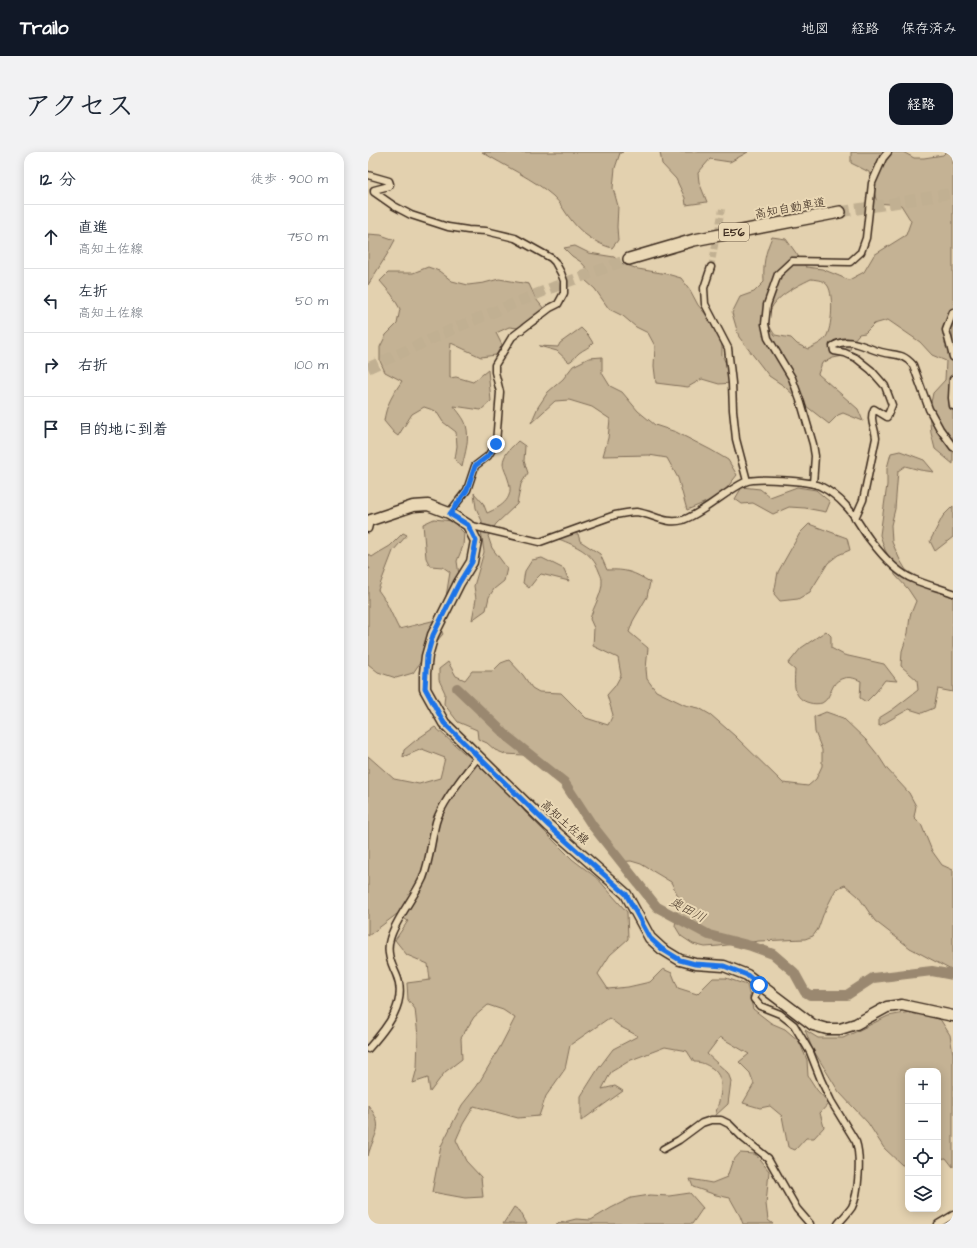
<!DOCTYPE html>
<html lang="ja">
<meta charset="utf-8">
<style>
:root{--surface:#fff;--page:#f2f2f3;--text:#1f2937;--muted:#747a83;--line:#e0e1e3;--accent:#111827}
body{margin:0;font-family:"Architects Daughter","Klee One",sans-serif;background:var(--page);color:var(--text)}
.controls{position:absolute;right:12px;bottom:12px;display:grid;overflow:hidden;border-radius:8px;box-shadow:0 2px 10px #0003}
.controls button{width:36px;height:36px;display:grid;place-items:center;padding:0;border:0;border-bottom:1px solid var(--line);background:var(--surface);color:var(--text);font:20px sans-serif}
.stop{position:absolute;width:12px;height:12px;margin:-9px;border:3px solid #1a73e8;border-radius:50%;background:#fff}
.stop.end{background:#1a73e8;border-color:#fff;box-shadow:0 1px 4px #0008}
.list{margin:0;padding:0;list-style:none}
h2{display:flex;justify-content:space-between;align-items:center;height:52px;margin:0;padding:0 16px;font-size:17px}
h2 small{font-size:13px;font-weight:400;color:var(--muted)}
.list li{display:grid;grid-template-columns:26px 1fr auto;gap:12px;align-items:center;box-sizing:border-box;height:64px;padding:0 16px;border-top:1px solid var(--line)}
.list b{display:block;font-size:15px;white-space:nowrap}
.list p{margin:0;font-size:13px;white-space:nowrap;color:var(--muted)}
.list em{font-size:13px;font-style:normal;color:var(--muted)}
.icon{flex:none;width:22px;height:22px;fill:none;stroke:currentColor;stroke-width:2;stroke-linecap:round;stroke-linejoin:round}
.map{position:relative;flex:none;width:585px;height:1072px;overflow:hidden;border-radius:12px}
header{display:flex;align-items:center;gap:24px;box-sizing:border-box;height:56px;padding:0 20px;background:var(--accent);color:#fff}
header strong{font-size:19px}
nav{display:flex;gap:22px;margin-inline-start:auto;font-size:14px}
.intro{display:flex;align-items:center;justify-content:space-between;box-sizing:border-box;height:96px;padding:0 24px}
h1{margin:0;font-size:28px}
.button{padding:10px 18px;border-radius:12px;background:var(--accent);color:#fff;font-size:14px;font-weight:700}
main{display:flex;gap:24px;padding:0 24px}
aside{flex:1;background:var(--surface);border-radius:12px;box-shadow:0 2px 10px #0003}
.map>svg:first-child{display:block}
.green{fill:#c4b294;stroke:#806e59;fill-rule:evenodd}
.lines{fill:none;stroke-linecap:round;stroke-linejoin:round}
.river{stroke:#9a8870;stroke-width:10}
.minor-tunnel{stroke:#c1b092;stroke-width:6;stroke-dasharray:6 3;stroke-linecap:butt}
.motorway-tunnel{stroke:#c1b092;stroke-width:11;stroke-dasharray:11 5.5;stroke-linecap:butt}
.minor-casing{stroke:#3b2a1e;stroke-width:9}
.primary-casing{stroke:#3b2a1e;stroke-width:13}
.motorway-casing{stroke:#3b2a1e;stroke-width:14}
.minor{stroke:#ead8b5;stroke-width:6}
.primary{stroke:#ead8b5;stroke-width:10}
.motorway{stroke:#ead8b5;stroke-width:11}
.route{stroke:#1a73e8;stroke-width:5}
.labels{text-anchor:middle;stroke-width:4;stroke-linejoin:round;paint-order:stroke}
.shield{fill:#ead8b5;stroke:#705e4b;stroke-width:1}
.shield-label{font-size:11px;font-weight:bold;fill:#3b2a1e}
.street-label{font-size:12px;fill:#3b2a1e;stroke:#ead8b5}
.water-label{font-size:13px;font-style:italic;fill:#534232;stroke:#ead8b5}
</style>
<header>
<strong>Trailo</strong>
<nav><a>地図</a><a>経路</a><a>保存済み</a></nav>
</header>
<div class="intro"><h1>アクセス</h1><a class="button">経路</a></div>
<main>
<aside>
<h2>12 分<small>徒歩 · 900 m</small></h2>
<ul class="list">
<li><svg class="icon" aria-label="ahead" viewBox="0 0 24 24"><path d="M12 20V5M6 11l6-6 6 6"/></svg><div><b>直進</b><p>高知土佐線</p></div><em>750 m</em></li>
<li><svg class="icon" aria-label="left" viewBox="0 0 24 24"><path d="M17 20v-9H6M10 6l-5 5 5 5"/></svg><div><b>左折</b><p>高知土佐線</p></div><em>50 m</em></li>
<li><svg class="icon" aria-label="right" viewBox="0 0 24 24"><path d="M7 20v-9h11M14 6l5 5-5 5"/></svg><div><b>右折</b></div><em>100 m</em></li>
<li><svg class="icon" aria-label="arrive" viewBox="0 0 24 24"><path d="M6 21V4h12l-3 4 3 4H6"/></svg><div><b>目的地に到着</b></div></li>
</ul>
</aside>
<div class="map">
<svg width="585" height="1072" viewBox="0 0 585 1072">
<rect width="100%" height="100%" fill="#e3d1af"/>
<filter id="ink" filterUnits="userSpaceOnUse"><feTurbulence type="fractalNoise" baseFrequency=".025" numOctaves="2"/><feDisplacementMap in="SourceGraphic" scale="8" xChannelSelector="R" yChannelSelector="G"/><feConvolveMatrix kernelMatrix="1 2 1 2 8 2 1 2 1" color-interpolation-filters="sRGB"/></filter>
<g filter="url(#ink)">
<path class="green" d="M114,0H255L252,1L247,16L245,36L250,54L249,75L250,88L244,96C229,92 214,82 204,69C197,61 193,51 185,44C167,28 135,13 114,0Z
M292,0H380L362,10L342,7L330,21L331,30L339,50L318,53L317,46L308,27L294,12Z
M483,0H535L546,6H556L575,3L578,0H585V312L567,297L563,281L561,260L565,241L577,228L578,209L564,203L552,190L520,168L506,172L497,181L491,182L485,189L480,203L465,206L454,211L450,222L490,257L495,269L475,261L470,263L461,272L433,250L416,234L401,224L371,185L364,161L372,145L386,140L396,130C395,112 397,101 404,85L418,87L438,115L454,117L481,128L496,120L506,103L538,83L543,69L533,53L509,51L501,20L483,11ZM443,127C450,128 456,128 460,134C466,144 464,176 458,185C454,191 446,194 440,197L429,192L423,186L407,183C405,180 402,176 401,172C396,149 427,135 443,127Z
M0,82L13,83L27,88L20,101L0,133Z
M207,94L221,101L246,105L253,111L270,117L299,122L313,126L322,138L330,153L345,171L354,188V203L360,216L364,231L351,232L334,227L320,235L288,231L286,214L287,194L280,181L268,175L255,164L241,157L227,137L217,128L222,120L213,110L204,104L196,96Z
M60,115L71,119L84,129L100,133L116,131L131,127L161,132L168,147L176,157L174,168L160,177L141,175L128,181L134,193L128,203L113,205L83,191L82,201V226L88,225L105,230L120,218L123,249L113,258L86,254C90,260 96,266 98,273C102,287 97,301 94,315L87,307L89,294L88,280L75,270L68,259L56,255L44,262L30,284L26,281L16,269C18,253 25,242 34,229L17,220L12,209V195L18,183L29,172L32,157L24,143L12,129L20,121H45Z
M213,176L220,183L225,191C221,196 216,197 211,201C207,204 206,208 201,210L189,199L171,194L190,195L192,191Z
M234,205V221L242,234L254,240L270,259L287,273L308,280L343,298L360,308L369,323L358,337L343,348L319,358L310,326L299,306L281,303L235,304L240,286L242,267L224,255L201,248L187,249L163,271L170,255L180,240L195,227L205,214L221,206Z
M150,289L157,294L156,309L160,321L153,332L149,352L128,372L120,384L124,396L139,416L136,429L126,437L121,445L118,458L104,468L108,447L106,434L116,400L113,378L114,369L108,356L106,341L115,351L119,361C135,354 147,346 140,327C139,323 135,316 135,312C135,302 144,295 150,289Z
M532,299L556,308L566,320L552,318L537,314L530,319L527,357L523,373L524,390L532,408L538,418L562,433L585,440V540L570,537L566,556L554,561L541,557L511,574V566L524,558L550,538L549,528L533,514L534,499L540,481L542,464L548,449L540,437L527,423L525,412L517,398L512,383L519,333V316L523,301Z
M374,335L392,337L402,345L429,335L448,338L462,350L458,360L437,356L421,355L405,362L385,351L374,352L367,347Z
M585,354V385L567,399L562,389L575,364Z
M66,367L84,369L96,381L95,394L89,409L91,423L86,441L78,445L82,420L75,415L62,414L58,406L55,372Z
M441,372L479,386L482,398L470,403L460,411L442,440L430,447L412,449L406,442L410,420L432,381Z
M35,381L39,383L25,399L10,438C19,449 24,464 31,477L68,468L75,482L60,499L45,521L28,526L10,520L0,512V416L2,417L0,414V402L4,405L10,401L22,394Z
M203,381L210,382L212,389L232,402L239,418C258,417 266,420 282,430L279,445L265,469L261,480L280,496L278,517L279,527L288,539L317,553L331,556L343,563L367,584L415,631L440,634L448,627L454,614V598L447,580L446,565L458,560L475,566L498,588L510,603L519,617L541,641L548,654L546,665L553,672L564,699L574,713L585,718V819L542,796L507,769L490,744L477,733L468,737L455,763L450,777L445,784L437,787L391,789L351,794L337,795L325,792L313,784L307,774L311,746L303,730L273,712L263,709L249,710L238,691L220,667L204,638L186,621L155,603L137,602L127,598L119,591L110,587L109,578L90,570L76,552L77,541L71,528V517L80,510L88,524L97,528L104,519H125L133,511L141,508L155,523L164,536L171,540L193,541L218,566L240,573L245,563L239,543L247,534L253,523L250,506L225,494L226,476L222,467C225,455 235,441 234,428C234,425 232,422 231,419C224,400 208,394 191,387Z
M174,406L196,417L201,429L173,422L168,427L161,436L155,431L157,419L164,408Z
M458,479L463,484V496L476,503L516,512L529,529L517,528L508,540L498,550L492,546L493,529C486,526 481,524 473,527C462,531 464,546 454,551C451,552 445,552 442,551C425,547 426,533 427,518L420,512L433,496Z
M67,575L95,600L127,622L157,660L204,707L230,727L259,760L260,787L242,803L230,822L240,837L260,835L282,830L295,817L304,821L310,836L329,842L345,826H358L379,833L385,857L403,871L417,877L431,889L439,908L440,924L449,938L461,951L452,961L456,975L446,986H438L427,998L420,995L414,964L402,954L392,956L375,951L386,932L382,921L371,910L381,902L352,885L339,902L360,921L363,929L360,952L347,964C351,948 360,928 344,916C337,912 334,910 326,910L319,899L297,895L263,908L243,920L234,937L247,934L255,939L213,969V944L230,917L245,897L270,884L253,875L241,866L202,893L197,917L178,944L171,964L150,966L106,954L95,972L88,988L98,1009L113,1025L115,1045L97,1046L64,1040L73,994L94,953L109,934L132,895L147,866L135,858L120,853L106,865L93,886L94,907L77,920L62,940L60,926L45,931L49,916L50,884L47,857L40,848L39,831L62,828L60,812L39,803L27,788L40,769L29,762L0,784V604L26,627L51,632L72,626L77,606L54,597L35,605L36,598L48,588Z
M542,860L572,867L582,883L585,902V1015L578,1006L570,1007V919H540V1012L534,1013L516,996L500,971L471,940L444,896L437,878L450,886H475L520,864Z
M0,953C18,976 6,980 0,1004Z
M372,1001L387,1002L401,1019L398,1052L400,1068L405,1072H375L372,1064L362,1046L348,1043L325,1035L322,1027L344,1031L359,1025L364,1010Z
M322,1041L335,1056L324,1072H188L208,1067L223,1068L243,1056L263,1046L282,1043L301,1044Z
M146,1055L152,1059L159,1072H135Z"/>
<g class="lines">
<path class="river" d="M89,536L141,586L196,630L224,673L289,755L341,783L383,794L405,802L426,820L437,840L442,843H479L505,826L564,819L585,823"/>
<path class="minor-tunnel" d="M343,115L354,57"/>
<path class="motorway-tunnel" d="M472,60L585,41
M0,216L94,173L186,135L261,107"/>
<g class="minor-casing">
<path id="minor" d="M0,23L21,29L22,32L21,34L6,38V40L26,54L43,63L80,75L100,78L118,79L147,86L183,106L187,110L193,121L196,129V141L190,152L182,156L144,185L127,213V220L132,240L128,291L120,304L107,314L99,338L81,361
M343,115L336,136L337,152L360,196L364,231L365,258L368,287L379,329
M585,160L578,178L585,205
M585,227L584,246L585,254
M445,332L447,304L445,292L433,251L424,226L400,186L397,172L399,153L410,122L424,109L482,110L493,100L498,86L504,31L515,6L520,0
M487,366L495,348L508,286C507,275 501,268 506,257L519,265L524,253L517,234L503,218L488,206L477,201L466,199L465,194C481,184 497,196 513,200C527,204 534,200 545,213L561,257L572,277L585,295
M100,373L172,390L247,363C254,362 261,360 268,360C285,362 298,373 315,368C337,360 356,340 377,330C388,325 441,329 452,334C462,339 471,346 478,354C488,364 494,378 503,389C513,402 529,421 545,427C558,433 572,436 585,441
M0,377L2,369
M391,833L386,847L392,854L412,862L426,873L442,900L453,928L463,949L488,990C493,1005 491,1041 484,1055C480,1061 474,1067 470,1072
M0,897C18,877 41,850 28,822C23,811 18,800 22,787C27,768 46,746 55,726C62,708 63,689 68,670C73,652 98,620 111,604
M295,997L311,988L334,971L343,968H353L361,972L376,987L400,1006L429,1057L442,1072
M570,1072L585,1063"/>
</g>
<g class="primary-casing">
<path id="primary" d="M0,369L45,354L60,353L81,361L100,373L108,389L104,410L91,431L65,483L59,504L57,521V537L76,571L181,674L258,742L282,786L294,797L312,808L327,812L356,814L379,823L445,873L459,877H472L488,872L519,855L534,853L585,864"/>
</g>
<g class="motorway-casing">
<path id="motorway" d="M261,107L326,88L472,60"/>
</g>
<use href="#minor" class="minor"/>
<use href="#primary" class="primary"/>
<use href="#motorway" class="motorway"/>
</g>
</g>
<g class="lines" filter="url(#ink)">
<path class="route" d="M128,292L120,304L107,314L99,338L82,362L100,373L108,389L104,410L91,431L65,483L59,504L57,536L76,571L181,674L258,742L282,786L294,797L312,808L327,812L356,814L379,823L391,833"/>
</g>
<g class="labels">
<rect class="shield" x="351" y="71" width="30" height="18" rx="3"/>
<g class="shield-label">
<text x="366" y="84">E56</text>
</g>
<g class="street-label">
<text transform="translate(422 56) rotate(-10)" y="4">高知自動車道</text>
<text transform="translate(197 670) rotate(42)" y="4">高知土佐線</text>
</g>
<g class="water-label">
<text transform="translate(320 757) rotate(28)" y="5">奥田川</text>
</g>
</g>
</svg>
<div class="controls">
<button>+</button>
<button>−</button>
<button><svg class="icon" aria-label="locate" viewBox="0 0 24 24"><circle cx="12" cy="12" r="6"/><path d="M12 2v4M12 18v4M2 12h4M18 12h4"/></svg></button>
<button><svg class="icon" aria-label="layers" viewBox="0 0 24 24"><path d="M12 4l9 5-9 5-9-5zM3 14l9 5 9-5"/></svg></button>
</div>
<div class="stop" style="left:391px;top:833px"></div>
<div class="stop end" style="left:128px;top:292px"></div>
</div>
</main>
